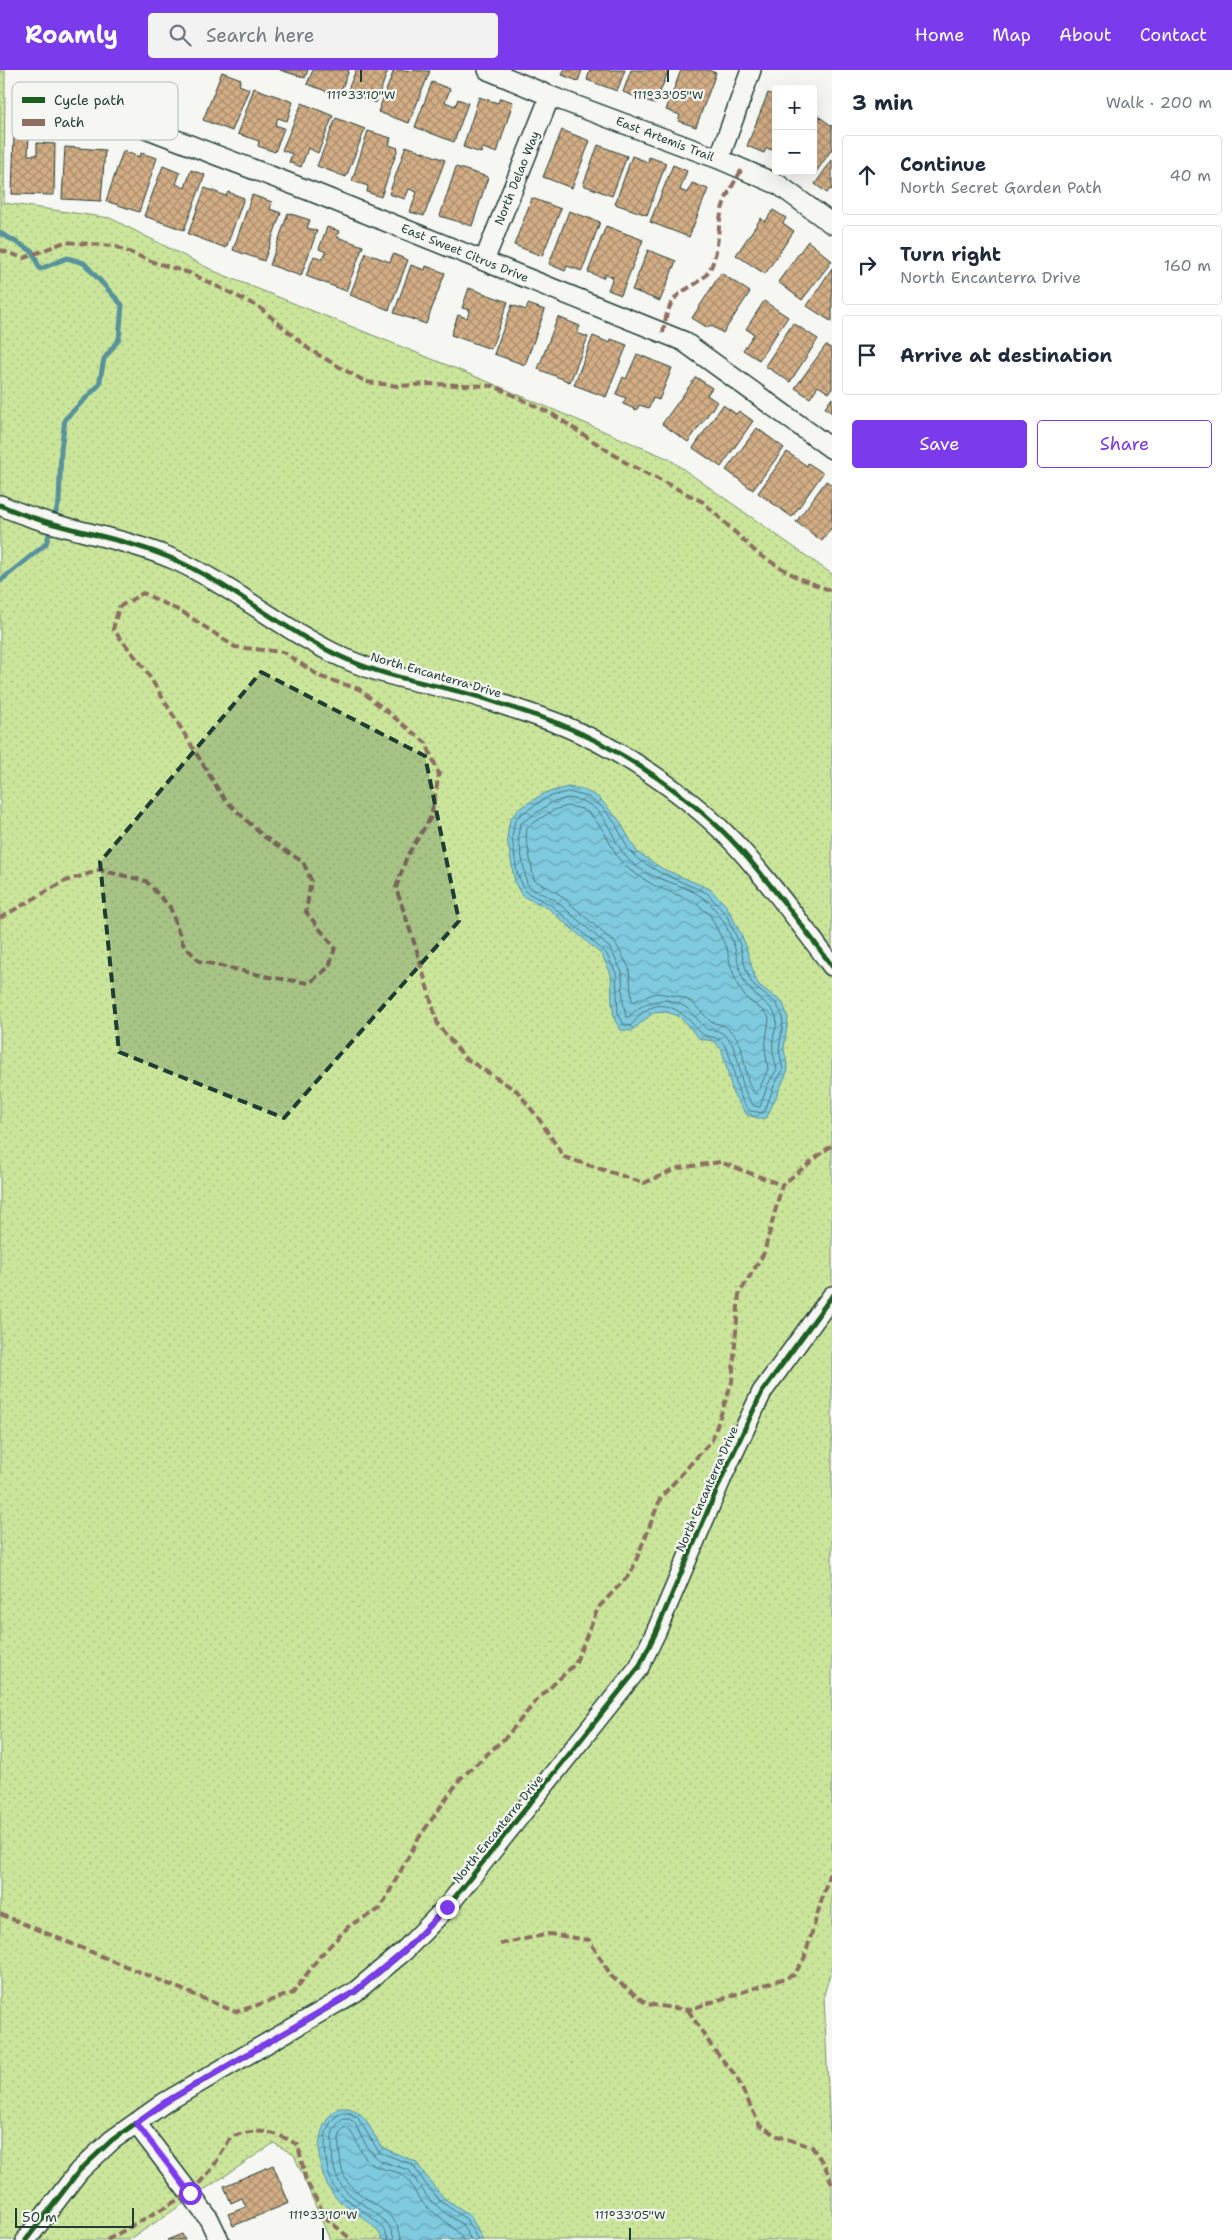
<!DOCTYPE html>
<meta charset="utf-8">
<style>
:root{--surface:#fff;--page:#f2f2f3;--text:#1f2937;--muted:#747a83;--line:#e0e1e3;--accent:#7c3aed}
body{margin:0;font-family:"Shantell Sans",sans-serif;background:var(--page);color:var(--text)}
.controls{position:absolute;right:15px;top:15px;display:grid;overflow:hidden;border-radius:5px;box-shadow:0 5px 20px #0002}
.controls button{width:45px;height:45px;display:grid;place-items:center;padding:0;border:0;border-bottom:1px solid var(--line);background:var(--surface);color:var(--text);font:25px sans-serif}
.scale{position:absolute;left:15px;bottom:12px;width:119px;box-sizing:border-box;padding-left:5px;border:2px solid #1f3d34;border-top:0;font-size:14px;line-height:18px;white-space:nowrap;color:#1f3d34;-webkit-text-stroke:4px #f6f6f2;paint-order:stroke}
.stop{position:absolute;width:15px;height:15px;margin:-11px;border:4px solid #7c3aed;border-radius:50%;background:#fff}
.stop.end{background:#7c3aed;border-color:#fff;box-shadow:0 1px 5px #0008}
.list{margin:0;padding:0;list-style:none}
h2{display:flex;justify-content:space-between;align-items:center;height:65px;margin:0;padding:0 20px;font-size:21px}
h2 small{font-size:16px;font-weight:400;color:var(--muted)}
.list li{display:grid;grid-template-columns:32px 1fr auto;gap:15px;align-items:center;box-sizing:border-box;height:80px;margin:0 10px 10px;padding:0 10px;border:1px solid var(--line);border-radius:5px}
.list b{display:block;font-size:19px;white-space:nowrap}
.list p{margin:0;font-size:16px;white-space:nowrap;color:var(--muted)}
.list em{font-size:16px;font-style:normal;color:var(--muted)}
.actions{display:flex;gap:10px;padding:15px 20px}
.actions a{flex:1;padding:11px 0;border:1px solid var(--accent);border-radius:5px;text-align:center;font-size:18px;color:var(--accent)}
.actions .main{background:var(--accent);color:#fff}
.icon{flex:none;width:28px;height:28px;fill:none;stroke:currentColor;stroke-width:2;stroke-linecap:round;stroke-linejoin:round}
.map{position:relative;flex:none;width:832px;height:2170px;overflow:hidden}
header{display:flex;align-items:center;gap:30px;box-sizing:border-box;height:70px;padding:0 25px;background:var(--accent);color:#fff}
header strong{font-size:24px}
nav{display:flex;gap:28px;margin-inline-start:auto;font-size:18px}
.search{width:350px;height:45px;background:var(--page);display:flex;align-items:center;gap:12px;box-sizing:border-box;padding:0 18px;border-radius:5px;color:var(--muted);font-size:19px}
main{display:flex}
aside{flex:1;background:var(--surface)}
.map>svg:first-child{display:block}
.grass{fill:url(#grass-dots);stroke:#759168}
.water{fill:url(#water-waves);stroke:#59929b}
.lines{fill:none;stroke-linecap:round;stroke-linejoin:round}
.shore{stroke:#467579;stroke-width:1}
.stream{stroke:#59929b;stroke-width:5}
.building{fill:url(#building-cross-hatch);stroke:#1f3d34}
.minor-casing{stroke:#1f3d34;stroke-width:22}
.minor{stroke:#f6f6f2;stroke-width:19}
.quiet{stroke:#8d6e63;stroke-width:4;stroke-dasharray:8 4;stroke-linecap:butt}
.cycleway-casing{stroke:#f6f6f2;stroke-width:8}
.cycleway{stroke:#1b5e20;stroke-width:5}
.route{stroke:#7c3aed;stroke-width:6}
.marked{fill:#1f3d34;fill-opacity:0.2;stroke:#1f3d34;stroke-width:4;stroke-dasharray:10 6;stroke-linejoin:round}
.ticks{fill:none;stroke:#1f3d34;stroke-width:2}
.labels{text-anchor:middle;stroke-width:4.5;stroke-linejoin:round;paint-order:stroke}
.street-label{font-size:12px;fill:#1f3d34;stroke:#f6f6f2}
.key{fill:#f6f6f2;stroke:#b6beb9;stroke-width:1}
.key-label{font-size:14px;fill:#1f3d34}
.ticks-label{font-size:12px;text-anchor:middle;fill:#1f3d34;stroke:#f6f6f2;stroke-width:4.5;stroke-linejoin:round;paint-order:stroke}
</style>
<header>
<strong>Roamly</strong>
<div class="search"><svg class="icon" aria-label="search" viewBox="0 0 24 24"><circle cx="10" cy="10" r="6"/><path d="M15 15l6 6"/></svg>Search here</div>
<nav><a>Home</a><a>Map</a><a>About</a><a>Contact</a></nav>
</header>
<main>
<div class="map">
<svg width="832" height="2170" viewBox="0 0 832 2170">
<defs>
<pattern id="grass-dots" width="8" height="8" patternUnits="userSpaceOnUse" patternTransform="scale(1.25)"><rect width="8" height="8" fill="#cbe59b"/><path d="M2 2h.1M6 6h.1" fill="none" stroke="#aec586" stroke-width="1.8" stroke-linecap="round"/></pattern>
<pattern id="water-waves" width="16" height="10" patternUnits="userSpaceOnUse" patternTransform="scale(1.25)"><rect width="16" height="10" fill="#80cae0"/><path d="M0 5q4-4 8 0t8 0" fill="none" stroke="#68a5b6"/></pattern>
<pattern id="building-cross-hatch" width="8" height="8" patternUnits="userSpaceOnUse" patternTransform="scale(1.25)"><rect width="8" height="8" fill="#d3ad85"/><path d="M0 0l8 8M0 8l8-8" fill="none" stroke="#ab8e6e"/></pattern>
</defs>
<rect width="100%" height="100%" fill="#f6f6f2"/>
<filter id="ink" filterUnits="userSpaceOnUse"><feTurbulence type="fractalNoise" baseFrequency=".02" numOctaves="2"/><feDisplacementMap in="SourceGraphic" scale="10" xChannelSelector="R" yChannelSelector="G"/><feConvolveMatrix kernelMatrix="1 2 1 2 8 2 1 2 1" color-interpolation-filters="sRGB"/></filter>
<g filter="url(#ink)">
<path class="grass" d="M0,0H5L4,133L110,148L216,202L479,308L669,389L832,504V1897L824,1925L830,2066L832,2070V2170H330L294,2085L274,2073L129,2170H0Z"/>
<path class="water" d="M568,717L582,719L598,727L619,750L637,782L663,799L710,819L725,834L731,844L745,873L755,908L759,915L783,933L788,948L784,979L788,1000L767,1047L762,1049L747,1045L733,1024L722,980L714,971L700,969L679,946L666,942L653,943L631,961L621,960L615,951L612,933L611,904L602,885L548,838L522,826L515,813L507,768L510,749L520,738L545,723Z
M339,2038H348L357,2041L366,2050L381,2077L416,2092L431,2113L444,2128L470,2145L483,2170H383C374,2150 352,2143 337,2129C316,2107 310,2055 339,2038Z"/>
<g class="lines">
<path class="shore" d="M568,722L588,727L602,737L615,753L629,780L639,790L661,803L707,823L727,846L740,875L744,893L750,910L756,918L776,933L782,945L783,954L779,979L783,1000L774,1016L764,1043L750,1041C733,1023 737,999 726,978C719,963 709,970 701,963C689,950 672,928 650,938C641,942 637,950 630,956L624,955L618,943L616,903L606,883L551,835L526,822L517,803L512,767L515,750L523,743L548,727Z
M568,728C610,732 607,767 629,790C650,811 680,811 703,828C718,838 730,861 735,879C738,890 739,901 744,911C752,927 773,934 776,947C778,955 774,962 773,969C772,980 774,989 777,999L768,1014L760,1037L754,1036C738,1017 742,994 732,974C728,968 722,961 714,960C713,960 707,960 707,959C705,958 692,943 688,939C670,924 643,930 629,947H626L623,932L622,902L610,878L555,830L534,820L527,814L518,767L520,754L551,733Z
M568,736L582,739L593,747L603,760L618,788L631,801L655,816L693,831L710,845L727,879L731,897L738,916L746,928L766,943L769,948L765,978L768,999L757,1024L754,1023L748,1011L741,976L735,965L725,956L711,952L692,932L678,926L656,923L632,932L629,898L616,874L559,824L534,810L526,767L527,757L554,740Z
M388,2170C385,2148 346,2135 334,2117C327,2105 326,2089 325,2076C325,2062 328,2050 341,2043H351L358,2048L379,2082L413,2095L427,2116L440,2131L466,2149L478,2170
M394,2170C392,2144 351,2133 340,2113C333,2102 332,2088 332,2076C331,2064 333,2056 343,2049H349L354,2052L367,2077L375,2086L382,2092L409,2100L428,2128L445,2143L462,2154L471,2170
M401,2170C400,2138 358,2132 345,2108C341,2100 340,2088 339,2078C339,2070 338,2062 345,2057C353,2059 360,2083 368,2091C380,2102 395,2099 403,2105C411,2111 415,2124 421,2131C434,2146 454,2153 463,2170"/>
<path class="stream" d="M0,163L32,181L40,199L67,188L84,193L122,235L119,269L104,289L99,315L65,349L61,380L59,432L46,474L0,511"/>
</g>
<path class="building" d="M280,0H308L305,8Z
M313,0H349L339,26L307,14Z
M356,0H388L376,33L347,22Z
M394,0L430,1L409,53L378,42Z
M564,0H582L578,11L562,5Z
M590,0H625L617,21L587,10Z
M631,0H669L655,34L623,22Z
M681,0H708L716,3L696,57L678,51L680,45L666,40Z
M222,2L241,9L239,15L249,19L232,61L203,50Z
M432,12L450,19L445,32L455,36L458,29L468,33L454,72L415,57Z
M254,18L293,32L287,51L278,48L275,55L284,58L275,82L258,76L259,71L238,64Z
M768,23L776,26V81L766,78L764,83L747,76Z
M479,27L498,33L500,28L513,32L497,83L483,78L481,83L463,77Z
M302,33L333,46L318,83L308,78L301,97L289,92L292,84L282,80Z
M818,46L832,56V79L814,105L808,101H813V53Z
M336,48L365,59L346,107L317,96Z
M562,60L590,71L572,118L543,107Z
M368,61L391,68L389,75L398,78L381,127L367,122L368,116L352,111Z
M14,65H29L28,85H37V73L55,74L54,125L12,124Z
M598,75L627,86L612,126L583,115Z
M406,76L445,90L424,146L410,142L417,122L409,119L405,129L389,124Z
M65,77L105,80L101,131L62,129Z
M123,81L140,87L141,83L157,88L139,142L106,131Z
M632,86L648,92L649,87L666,93L647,145L615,134Z
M832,90V120L830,119L827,123L815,114Z
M673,95L687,101L680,120L688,123L692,113L708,119L689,167L650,152Z
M163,96L180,103L176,114L185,118L191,100L205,105L184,160L144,146Z
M456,97L488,107L472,156L440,146Z
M205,118L226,126L228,122L244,128L226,178L188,164Z
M252,125L272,132L270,139L281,143L264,191L233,180Z
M532,128L561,139L542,186L514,175Z
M773,140L786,148L783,153L794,161L765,204L736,185L761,148L765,152Z
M569,141L600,152L582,201L567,196L565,201L549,194Z
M288,143L310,150L307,158L317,161L301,206L270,195Z
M606,156L643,170L621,225L608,220L613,207L605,204L603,208L588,202Z
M327,157L339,161L337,167L363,176L346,221L306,206L314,186L323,189L326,182L319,179Z
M808,171L832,191L802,230L778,212Z
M648,180L676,191L660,231L632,220Z
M366,183L390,192L393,184L408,190L389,240L350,225Z
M411,195L425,200L426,196L445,203L426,254L394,243Z
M832,198V252L807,236Z
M721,203L750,222L723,263L710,255L708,258L692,248Z
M469,218L508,232L491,279L451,265L458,245L467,248L470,240L462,238Z
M764,231L788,247L759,290L743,280L754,264L746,259Z
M528,234L545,240L525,295L494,284L512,235L526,240Z
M558,247L580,256L577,263L588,267L570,312L538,299Z
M793,253L818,269L790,312L765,296Z
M593,266L610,273L611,269L627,275L606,327L574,315Z
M826,275L832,279V319L829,323L818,316L810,328L795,318Z
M637,284L672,298L659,330L653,328L649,338L639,335L637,340L623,334L626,328L616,324L623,307L626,309Z
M696,307L712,318L707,325L717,332L688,372L662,354Z
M832,328V343L825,338Z
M723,335L736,344L739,341L753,351L721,397L693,378Z
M757,358L784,378L753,420L726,400Z
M787,382L807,396L808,393L823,403L792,447L758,423Z
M826,411L832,415V457L822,471L796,452Z
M273,2095L289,2133L233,2156L228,2144L246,2137L242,2128L231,2133L224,2116Z
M182,2164L185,2170H167Z"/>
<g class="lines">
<g class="minor-casing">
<path id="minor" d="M488,0L550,26L719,89L779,115L832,154
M75,31L315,123L683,271L832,379
M719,89L751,0
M484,191L550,26
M0,435C55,460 117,465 173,489C234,516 285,562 346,589C392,610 445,615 492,631C515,639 539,646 562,655C623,680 693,728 738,777C772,815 802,855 832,896
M136,2053L209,2149L219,2170
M26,2170L79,2101L112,2070L164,2033L355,1922L404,1881L447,1837L639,1597L656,1562L723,1405L762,1322L832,1226"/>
</g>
<use href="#minor" class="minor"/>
<path class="quiet" d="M0,180L24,188L65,172L114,176L156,193L190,203L259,237L310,280L366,312L398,316L428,314L494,316L552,344L628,394L703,432L758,484L798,508L832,521
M663,263C665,251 667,237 676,227C686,217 701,214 709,201C719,183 717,163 721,144C724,128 734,113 742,99
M0,848L63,812L100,800L146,811L170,837L183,874L199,891L269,907L309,913L329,897L335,878L306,842L311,810L303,792L263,766L224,729L145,599L113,559L119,537L143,523L184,543L235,577L283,582L321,607L359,619L426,673L439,704L431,747L407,786L396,818L416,878L438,955L465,988L517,1021L539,1049L564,1087L644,1113L679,1098L720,1092L782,1115
M0,1844L236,1942L293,1923L320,1886L350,1855L380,1839L418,1769L460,1709L506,1667L537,1630L575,1594L598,1538L631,1503L661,1427L712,1370L732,1312L739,1224L764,1183L782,1115L832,1075
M500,1874L549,1864L589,1870L612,1907L647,1934L688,1940L794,1905L804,1889L832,1795
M688,1940L712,1977L736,2006L760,2056L778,2066L812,2077L825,2096L832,2114
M107,2170L190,2123L212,2099L231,2067C257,2057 275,2061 298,2075L306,2111L327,2149L352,2170"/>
<g class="cycleway-casing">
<path id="cycleway" d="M0,435C55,460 117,465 173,489C234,516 285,562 346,589C392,610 445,615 492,631C515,639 539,646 562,655C623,680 693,728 738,777C772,815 802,855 832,896
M26,2170L79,2101L112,2070L164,2033L355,1922L404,1881L447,1837L639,1597L656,1562L723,1405L762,1322L832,1226"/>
</g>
<use href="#cycleway" class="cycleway"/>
</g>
</g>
<g class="lines" filter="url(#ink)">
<path class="route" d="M190,2123L136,2053L164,2033L354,1922L404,1881L447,1837"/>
</g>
<path class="marked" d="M261,602L425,686L459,851L284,1048L119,982L100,792Z"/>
<path class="ticks" d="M361,12V0M668,12V0M323,2170V2158M630,2170V2158"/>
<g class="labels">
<g class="street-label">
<text transform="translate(665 69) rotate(21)" y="4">East Artemis Trail</text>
<text transform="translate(517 108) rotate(-68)" y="4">North Delao Way</text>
<text transform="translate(465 183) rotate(22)" y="4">East Sweet Citrus Drive</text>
<text transform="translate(436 605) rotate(16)" y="4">North Encanterra Drive</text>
<text transform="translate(707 1419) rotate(-66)" y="4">North Encanterra Drive</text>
<text transform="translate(498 1759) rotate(-51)" y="4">North Encanterra Drive</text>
</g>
</g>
<rect x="12" y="12" width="166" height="58" rx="8" class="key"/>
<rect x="22" y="27" width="23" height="6" fill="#1b5e20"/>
<rect x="22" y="49" width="23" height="7" fill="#8d6e63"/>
<g class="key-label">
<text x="54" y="35">Cycle path</text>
<text x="54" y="57">Path</text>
</g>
<g class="ticks-label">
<text x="361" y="29">111°33'10"W</text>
<text x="668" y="29">111°33'05"W</text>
<text x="323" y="2149">111°33'10"W</text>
<text x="630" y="2149">111°33'05"W</text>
</g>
</svg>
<div class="controls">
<button>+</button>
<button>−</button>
</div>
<div class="scale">50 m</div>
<div class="stop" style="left:190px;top:2123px"></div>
<div class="stop end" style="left:447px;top:1837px"></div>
</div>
<aside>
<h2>3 min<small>Walk · 200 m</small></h2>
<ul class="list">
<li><svg class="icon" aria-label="ahead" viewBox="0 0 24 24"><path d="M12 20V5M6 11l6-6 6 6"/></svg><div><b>Continue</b><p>North Secret Garden Path</p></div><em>40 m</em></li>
<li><svg class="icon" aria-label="right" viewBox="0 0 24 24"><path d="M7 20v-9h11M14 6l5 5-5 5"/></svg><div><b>Turn right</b><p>North Encanterra Drive</p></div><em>160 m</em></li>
<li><svg class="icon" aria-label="arrive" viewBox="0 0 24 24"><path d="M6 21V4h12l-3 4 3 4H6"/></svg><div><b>Arrive at destination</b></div></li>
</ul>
<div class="actions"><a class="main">Save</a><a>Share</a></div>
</aside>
</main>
